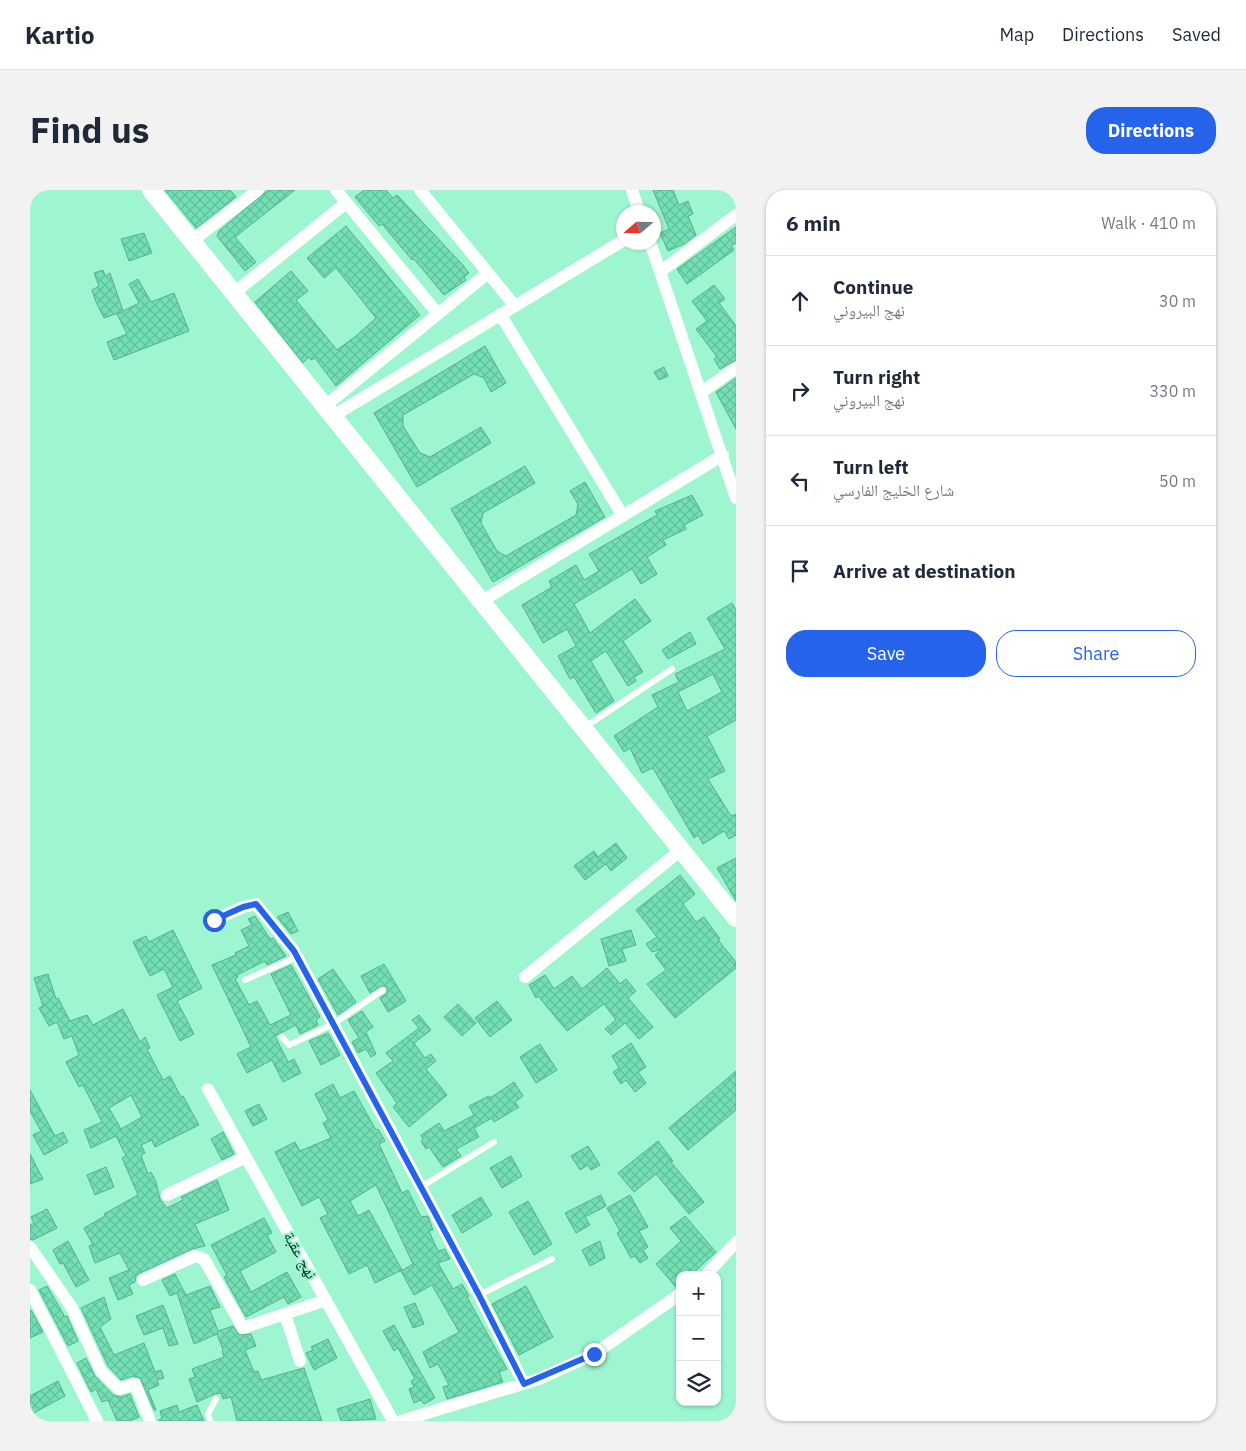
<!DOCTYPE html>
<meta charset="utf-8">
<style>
:root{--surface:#fff;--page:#f2f2f3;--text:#1f2937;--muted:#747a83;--line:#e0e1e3;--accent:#2563eb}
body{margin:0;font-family:"IBM Plex Sans","Noto Naskh Arabic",sans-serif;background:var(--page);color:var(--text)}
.controls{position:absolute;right:15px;bottom:15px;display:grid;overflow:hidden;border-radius:10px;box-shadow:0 1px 4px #0004}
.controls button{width:45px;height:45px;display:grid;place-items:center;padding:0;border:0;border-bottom:1px solid var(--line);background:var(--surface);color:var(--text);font:25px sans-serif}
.compass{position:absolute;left:586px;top:15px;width:45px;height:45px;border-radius:50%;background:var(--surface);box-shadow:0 1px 4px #0004;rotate:250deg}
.stop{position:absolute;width:15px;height:15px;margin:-11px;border:4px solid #2563eb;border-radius:50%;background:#fff}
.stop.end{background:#2563eb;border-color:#fff;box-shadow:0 1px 5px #0008}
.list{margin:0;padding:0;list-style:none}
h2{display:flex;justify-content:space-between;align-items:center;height:65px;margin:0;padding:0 20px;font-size:21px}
h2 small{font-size:16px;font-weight:400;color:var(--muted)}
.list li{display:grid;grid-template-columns:32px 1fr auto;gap:15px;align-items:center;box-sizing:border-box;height:90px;padding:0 20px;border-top:1px solid var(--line)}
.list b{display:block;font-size:19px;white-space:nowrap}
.list p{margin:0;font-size:16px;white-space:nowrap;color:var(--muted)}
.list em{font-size:16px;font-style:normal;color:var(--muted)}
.actions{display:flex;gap:10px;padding:15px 20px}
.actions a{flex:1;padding:11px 0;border:1px solid var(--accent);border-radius:20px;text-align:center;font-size:18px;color:var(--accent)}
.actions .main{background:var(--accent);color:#fff}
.icon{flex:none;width:28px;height:28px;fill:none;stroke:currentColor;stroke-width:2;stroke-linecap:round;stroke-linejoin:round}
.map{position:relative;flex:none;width:706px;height:1231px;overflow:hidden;border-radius:20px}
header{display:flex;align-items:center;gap:30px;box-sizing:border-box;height:70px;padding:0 25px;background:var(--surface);border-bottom:1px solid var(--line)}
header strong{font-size:24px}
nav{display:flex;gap:28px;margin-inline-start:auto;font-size:18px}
.intro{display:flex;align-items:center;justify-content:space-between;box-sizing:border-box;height:120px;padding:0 30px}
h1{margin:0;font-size:35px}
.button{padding:12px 22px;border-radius:20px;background:var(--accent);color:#fff;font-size:18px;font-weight:700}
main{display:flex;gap:30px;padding:0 30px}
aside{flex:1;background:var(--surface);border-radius:20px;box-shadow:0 1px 4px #0004}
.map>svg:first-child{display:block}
.building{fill:url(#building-cross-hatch);stroke:#58b08d;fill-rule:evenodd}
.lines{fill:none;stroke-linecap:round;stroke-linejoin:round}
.lane{stroke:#fff;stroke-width:6}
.street{stroke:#fff;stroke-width:12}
.secondary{stroke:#fff;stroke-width:18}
.route{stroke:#2563eb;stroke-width:6}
.labels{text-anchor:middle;stroke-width:4.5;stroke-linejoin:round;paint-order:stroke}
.street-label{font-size:16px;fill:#0d3325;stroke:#9df6d0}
</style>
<header>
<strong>Kartio</strong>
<nav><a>Map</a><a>Directions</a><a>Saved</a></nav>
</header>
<div class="intro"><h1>Find us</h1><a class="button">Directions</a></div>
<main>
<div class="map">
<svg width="706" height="1231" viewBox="0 0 706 1231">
<defs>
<pattern id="building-cross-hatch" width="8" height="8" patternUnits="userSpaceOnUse" patternTransform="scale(1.25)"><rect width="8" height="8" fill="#72dfb4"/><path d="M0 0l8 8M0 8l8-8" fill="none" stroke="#62c09b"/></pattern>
</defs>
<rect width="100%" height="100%" fill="#9df6d0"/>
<path class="building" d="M135,0H200L206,7L166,38Z
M238,0H265L205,47L226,72L215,81L187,46L189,41Z
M334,0H356L363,8L367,5L432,74L439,83L434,87L436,90L414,105L384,69L382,70L352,34L349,36L325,7Z
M623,0H643L649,15L658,11L663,24L658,26L666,45L654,54L638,61L630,43L639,39Z
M316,36L390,125L306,196L285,168L281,170L279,167L273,173L225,112L261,81L278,101L266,110L307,160L326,146L346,128L306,78L294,88L277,68Z
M706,37V53L701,56L704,60L657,94L647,79Z
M114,43L122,63L99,71L91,49Z
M73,80L75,86L80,83L93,121L109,113L99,94L108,89L121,112L144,103L159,141L84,170L77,152L97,144L87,124L91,122L74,128L66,112L62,100L69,96L64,83Z
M684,95L695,109L689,113L706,136V170L690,179L684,169L687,167L666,139L677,131L662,111Z
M455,156L476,193L461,202L454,188L444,184L373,225V236L390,263L400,267L451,237L461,253L387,297L344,223Z
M634,177L638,186L629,190L624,182Z
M706,188V239L686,202Z
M495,276L505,293L453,323L451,333L467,361L476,366L546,325L548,314L540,301L555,292L575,327L463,392L421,319Z
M662,305L673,325L654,335L656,339L633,350L636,355L617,367L627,384L611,394L602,379L544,414L560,443L605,409L621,431L593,451L613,482L604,487L606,491L598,496L576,461L561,471L584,511L566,523L544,487L540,489L528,466L546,456L537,439L513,453L492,415L522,397L519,391L546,375L554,390L569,381L559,364L627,325L625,321Z
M702,413L706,420V530L677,546L695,581L678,589L701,626L706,624V645L699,649L694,641L673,654L668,645L664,648L623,578L612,583L600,558L594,562L584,546L628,517L622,505L649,492L645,484L695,459L677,428ZM683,484L692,502L657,521L648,502Z
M660,442L666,454L638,469L632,460Z
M586,653L597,668L581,681L576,674L555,690L544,676L564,661L568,667Z
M706,668V711L687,678Z
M650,685L665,704L653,714L666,732L674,727L690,749L688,750L706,772V778L645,828L617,794L636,780L625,765L632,759L622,762L616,754L627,747L606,720Z
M258,722L268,741L261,744L247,727Z
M225,726L240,749L243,748L256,766L237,775L235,771L207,785L208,787L205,789L219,815L227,811L240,835L261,825L241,784L261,775L290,827L286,830L288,835L270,844L266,835L245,846L258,872L264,869L271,883L253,892L242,870L217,883L207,864L221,857L182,775L206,765L205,763L219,756L211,740L222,735L218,729Z
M143,740L172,798L147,811L164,844L150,851L127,805L143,797L134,779L120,786L103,752L116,746L119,752Z
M601,740L606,755L592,759L596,771L579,776L571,749Z
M354,774L376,811L358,822L350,808L357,803V797L351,796L340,803L331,786Z
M577,778L590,794L596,789L606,801L598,808L623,837L609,849L595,833L581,845L575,839L586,830L574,814L537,841L508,806L506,808L499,795L515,785L524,799L542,786L552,799Z
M303,779L326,812L308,825L288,789Z
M18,784L26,809L28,808L40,831L57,825L63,835L93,819L110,852L115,847L120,858L117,859L133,890L140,886L151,907L153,906L169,935L125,957L122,950L111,955L115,963L111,965L118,984L121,982L126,992L130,1009L137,1018L153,1010L151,1007L187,990L199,1020L165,1034L175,1056L162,1059L110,1083L106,1086L105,1092L99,1095L103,1104L88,1110L79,1088L99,1080L90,1063L65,1073L59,1056L63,1055L54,1038L75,1026L74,1024L108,1005L92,968L96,966L86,946L61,958L54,940L72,932L53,895L49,897L36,872L49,865L42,846L34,849L27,832L19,836L9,818L13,816L4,788ZM101,905L112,927L91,939L79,918Z
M467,811L482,830L460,847L445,828Z
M428,814L446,833L432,846L414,827Z
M332,821L343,837L336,842L346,864L341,867L336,859L328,863L322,852L329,848L318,830Z
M389,825L401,840L384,853L395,868L401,864L406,871L396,879L417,905L379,937L363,917L367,913L346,883L363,871L356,863L389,838L382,830Z
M298,843L310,865L291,875L279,851Z
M601,853L616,877L608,882L616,893L605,902L596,890L591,894L583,882L589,878L582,866Z
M510,854L527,880L506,893L490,867Z
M706,881V920L658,960L639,938Z
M484,892L493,906L485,912L489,917L464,932L462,928L444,938L449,947L426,959L431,966L413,977L399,957L396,959L391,951L393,949L391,945L409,933L414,941L444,925L439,916L459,906L460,908Z
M303,894L310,908L324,901L346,940L348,939L355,951L349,954L372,1003L378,1000L391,1027L398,1026L403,1040L399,1041L408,1061L415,1059L420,1069L408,1073L423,1099L432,1094L439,1106L437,1107L477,1179L469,1182L473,1192L417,1209L413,1197L419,1195L408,1174L400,1178L393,1162L429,1142L402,1095L384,1105L371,1081L383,1074L346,995L320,1011L328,1026L339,1020L372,1080L345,1093L337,1075L319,1084L290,1028L298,1024L289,1007L272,1016L245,962L265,952L270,961L301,948L293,933L298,930L285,904Z
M0,900L25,946L33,942L38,952L14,965L3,945L11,941L0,921Z
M229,914L237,929L223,936L215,921Z
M193,942L204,964L192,970L181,949Z
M628,951L643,971L641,972L674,1012L659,1024L626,984L604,1002L588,983Z
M558,956L570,975L561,980L558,975L550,980L541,966Z
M0,964L13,989L0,994Z
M481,966L492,986L472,998L460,978Z
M76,977L84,997L65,1005L57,985Z
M571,1005L576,1016L555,1027L560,1035L546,1043L535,1023Z
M600,1005L618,1037L609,1041L618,1057L613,1060L618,1068L610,1073L605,1066L601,1068L587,1043L590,1041L577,1018Z
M451,1007L462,1025L432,1043L422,1025Z
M498,1011L522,1054L504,1065L479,1022Z
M17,1019L27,1038L3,1050L0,1049V1035L4,1033L1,1027Z
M655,1026L686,1062L661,1085H650V1096L646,1097L626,1074L651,1051L640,1038Z
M234,1028L242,1043L237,1045L246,1062L210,1081L221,1102L257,1082L271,1107L258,1114L254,1107L216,1127L194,1087L197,1085L181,1055Z
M38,1051L59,1090L46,1097L33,1073L30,1074L23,1060Z
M570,1051L575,1068L560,1076L552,1060Z
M145,1084L156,1105L180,1096L190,1117L180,1120L188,1141L203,1136L209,1145L221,1144L226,1156L215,1160L224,1182L228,1181L231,1190L274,1178L292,1231H207L201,1207L193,1209L191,1203L185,1204L167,1212L159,1189L165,1187L162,1179L194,1167L192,1161L193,1160L187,1144L164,1154L147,1103L140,1106L132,1090Z
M17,1096L35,1127L37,1126L48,1151L38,1156L9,1100Z
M496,1096L523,1147L489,1165L462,1114Z
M74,1107L81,1129L70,1137L84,1165L114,1153L125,1182L131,1180L134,1188L127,1190L129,1195L118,1200L126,1220H124L110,1188L103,1186L91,1190L78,1176L51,1118Z
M385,1113L394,1134L383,1138L374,1117Z
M133,1115L148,1154L139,1156L133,1138L114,1145L106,1126Z
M1,1120L13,1142L0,1148V1121Z
M364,1135L405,1208L394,1214L391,1210L384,1213L379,1199L384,1197L381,1191L385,1189L368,1158L364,1161L353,1141Z
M298,1149L307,1168L284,1180L276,1163L283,1160L281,1157Z
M56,1168L65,1186L83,1205L91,1207L100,1204L109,1227L100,1231H87L78,1210L72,1212L66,1199L61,1202L47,1173Z
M28,1191L35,1206L0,1225V1206Z
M340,1209L346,1229L311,1231L307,1219Z
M147,1215L149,1222L167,1215L174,1231H128L132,1228L130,1221Z"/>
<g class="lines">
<path class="lane" d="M555,537L642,479
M215,790L267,767
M252,847L259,855L303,834L353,800
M391,997L464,952
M449,1105L522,1069
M180,1231L178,1224L186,1209"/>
<path class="street" d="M306,0L408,124
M390,0L485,116
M602,0L609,22
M162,51L228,0
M620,52L706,308
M630,82L706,25
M204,103L316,13
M470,124L593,326
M672,202L706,178
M295,216L458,83
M303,226L594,50
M452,411L693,265
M184,730L213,717L226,714L264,761L449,1105L494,1194
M495,787L651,660
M178,899L363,1231
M137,1005L216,967
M0,1057L42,1118L71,1181L89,1199L105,1194L120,1231
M676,1085L706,1052
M113,1090L165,1066L174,1069L213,1138L296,1110
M0,1100L67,1231
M255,1124L270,1171
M371,1231L509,1189L564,1164L650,1104"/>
<path class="secondary" d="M121,0L706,728"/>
</g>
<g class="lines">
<path class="route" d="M184,730L213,717L226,714L264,761L449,1105L494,1194L564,1164"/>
</g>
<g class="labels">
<g class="street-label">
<text transform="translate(271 1065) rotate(61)" y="6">نهج عقبة</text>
</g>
</g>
</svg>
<div class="controls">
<button>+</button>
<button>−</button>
<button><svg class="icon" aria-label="layers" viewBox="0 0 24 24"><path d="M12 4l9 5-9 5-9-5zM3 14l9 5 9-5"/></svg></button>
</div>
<svg class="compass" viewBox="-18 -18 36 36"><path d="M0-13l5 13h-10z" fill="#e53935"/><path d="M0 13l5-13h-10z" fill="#747a83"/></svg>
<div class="stop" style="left:184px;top:730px"></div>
<div class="stop end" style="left:564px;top:1164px"></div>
</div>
<aside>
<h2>6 min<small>Walk · 410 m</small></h2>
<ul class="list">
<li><svg class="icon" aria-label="ahead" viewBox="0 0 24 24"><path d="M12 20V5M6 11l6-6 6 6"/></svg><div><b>Continue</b><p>نهج البيروني</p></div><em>30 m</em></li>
<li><svg class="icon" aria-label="right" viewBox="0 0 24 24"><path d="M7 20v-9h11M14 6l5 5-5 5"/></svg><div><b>Turn right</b><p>نهج البيروني</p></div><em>330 m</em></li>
<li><svg class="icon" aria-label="left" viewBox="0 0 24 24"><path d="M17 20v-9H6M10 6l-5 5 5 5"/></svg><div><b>Turn left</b><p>شارع الخليج الفارسي</p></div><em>50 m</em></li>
<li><svg class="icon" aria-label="arrive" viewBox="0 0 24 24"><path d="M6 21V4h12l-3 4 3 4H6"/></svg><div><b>Arrive at destination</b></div></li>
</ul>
<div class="actions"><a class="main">Save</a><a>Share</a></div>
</aside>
</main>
